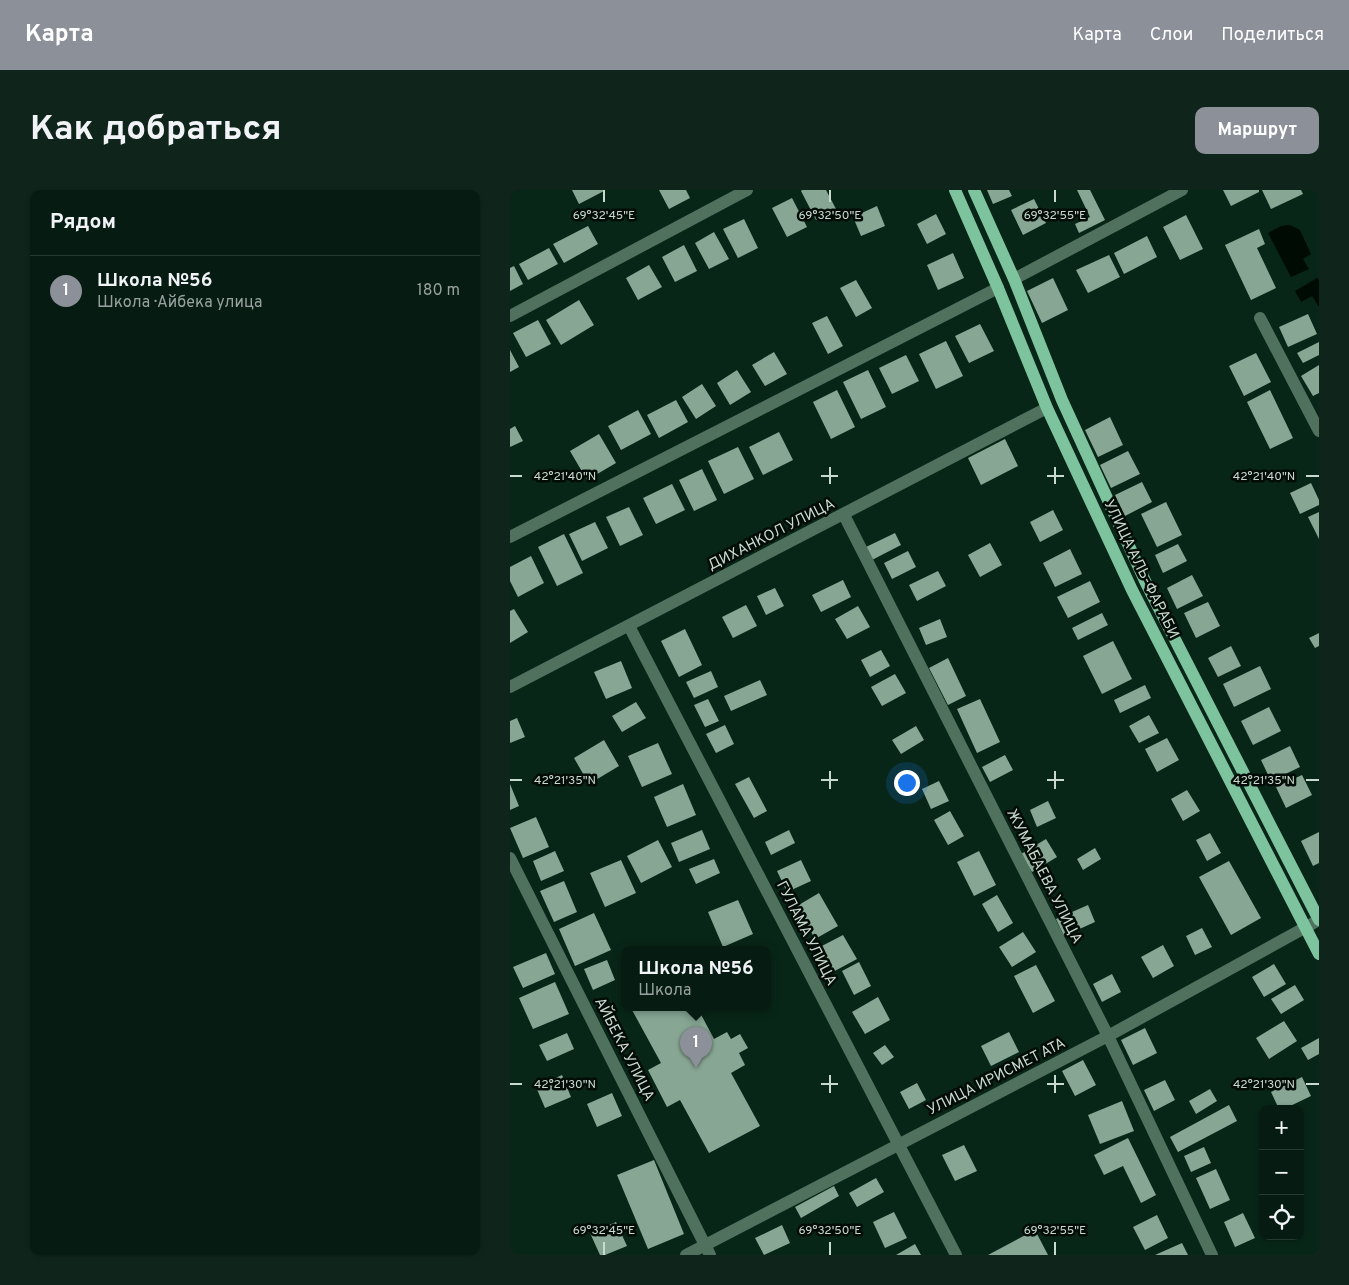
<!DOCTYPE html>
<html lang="ru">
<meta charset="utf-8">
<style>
:root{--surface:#061c12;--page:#0f251b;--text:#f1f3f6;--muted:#98a19f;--line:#273a32;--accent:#8c9099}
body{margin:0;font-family:Overpass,sans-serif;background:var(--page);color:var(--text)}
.controls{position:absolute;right:15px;bottom:15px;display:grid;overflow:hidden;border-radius:10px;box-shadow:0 1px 4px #0004}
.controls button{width:45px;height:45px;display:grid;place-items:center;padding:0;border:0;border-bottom:1px solid var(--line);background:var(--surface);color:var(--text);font:25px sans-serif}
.you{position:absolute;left:396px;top:592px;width:18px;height:18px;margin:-12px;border:4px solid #fff;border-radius:50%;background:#1a73e8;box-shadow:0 0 0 8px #1a73e833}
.badge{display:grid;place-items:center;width:32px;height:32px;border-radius:50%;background:var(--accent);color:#fff;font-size:16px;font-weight:700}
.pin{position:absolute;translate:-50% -41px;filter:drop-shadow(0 1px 2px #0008)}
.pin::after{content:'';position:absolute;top:26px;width:18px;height:15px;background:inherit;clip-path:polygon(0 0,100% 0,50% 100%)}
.popup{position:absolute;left:111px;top:756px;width:150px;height:65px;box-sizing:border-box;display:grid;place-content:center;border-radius:10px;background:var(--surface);filter:drop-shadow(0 1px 4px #0005);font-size:16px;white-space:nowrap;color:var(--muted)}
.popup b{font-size:19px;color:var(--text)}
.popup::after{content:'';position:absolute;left:50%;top:100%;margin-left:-10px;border:10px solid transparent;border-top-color:var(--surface)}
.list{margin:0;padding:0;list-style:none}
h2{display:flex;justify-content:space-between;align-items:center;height:65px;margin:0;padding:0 20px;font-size:21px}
h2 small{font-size:16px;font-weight:400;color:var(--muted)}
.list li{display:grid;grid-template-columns:32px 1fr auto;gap:15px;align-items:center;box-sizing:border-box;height:70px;padding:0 20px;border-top:1px solid var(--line)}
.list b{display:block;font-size:19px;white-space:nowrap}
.list p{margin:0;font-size:16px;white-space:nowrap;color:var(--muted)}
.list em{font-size:16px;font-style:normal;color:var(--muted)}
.icon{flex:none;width:28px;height:28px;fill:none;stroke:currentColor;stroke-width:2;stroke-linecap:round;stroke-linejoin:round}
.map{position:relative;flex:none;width:809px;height:1065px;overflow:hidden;border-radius:10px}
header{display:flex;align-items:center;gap:30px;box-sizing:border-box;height:70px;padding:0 25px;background:var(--accent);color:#fff}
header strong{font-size:24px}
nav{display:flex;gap:28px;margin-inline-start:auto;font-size:18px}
.intro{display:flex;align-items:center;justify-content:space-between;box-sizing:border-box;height:120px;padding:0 30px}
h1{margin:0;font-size:35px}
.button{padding:12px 22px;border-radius:10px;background:var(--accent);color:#fff;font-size:18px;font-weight:700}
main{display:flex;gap:30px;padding:0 30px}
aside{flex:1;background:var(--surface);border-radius:10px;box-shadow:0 1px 4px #0004}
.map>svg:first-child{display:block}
.water{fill:#000b03}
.building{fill:#87a794}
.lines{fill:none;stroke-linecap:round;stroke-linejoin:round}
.minor{stroke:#50715e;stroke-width:12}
.major{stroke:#7dc39d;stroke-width:12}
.ticks{fill:none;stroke:#c8d9cf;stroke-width:2}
.labels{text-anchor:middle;stroke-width:5;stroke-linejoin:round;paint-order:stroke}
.street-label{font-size:15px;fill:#c8d9cf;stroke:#030c06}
.ticks-label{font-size:12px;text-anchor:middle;fill:#c8d9cf;stroke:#030c06;stroke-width:5;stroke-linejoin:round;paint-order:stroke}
</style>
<header>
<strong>Карта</strong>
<nav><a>Карта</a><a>Слои</a><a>Поделиться</a></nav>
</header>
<div class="intro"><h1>Как добраться</h1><a class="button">Маршрут</a></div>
<main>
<aside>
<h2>Рядом<small></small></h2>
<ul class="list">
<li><span class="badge">1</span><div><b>Школа №56</b><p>Школа · Айбека улица</p></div><em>180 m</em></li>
</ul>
</aside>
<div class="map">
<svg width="809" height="1065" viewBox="0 0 809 1065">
<rect width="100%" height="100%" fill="#082618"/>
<path class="water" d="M780,35L790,40L801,64L793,69L799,79L781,87L758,43L771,36Z
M807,88L809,90V117L802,106L791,112L785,101Z"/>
<path class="building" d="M62,0H93L94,1L69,14Z
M149,0H176L180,8L159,19Z
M292,0H316L326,19L306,30L291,1Z
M477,0H499L502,6L483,14Z
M567,0H580L595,30L569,43L565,34L580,27Z
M713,0H749V2L721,16Z
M752,0H791L793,4L761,19Z
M282,8L297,37L277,47L262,18Z
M524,9L536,33L513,45L501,20Z
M367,16L375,36L351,46L343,27Z
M426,24L436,44L417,54L407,34Z
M676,25L693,59L670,70L653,37Z
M234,29L248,58L228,68L213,39Z
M78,36L88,54L54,73L43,54Z
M749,39L755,54L747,58L766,98L741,110L715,55Z
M204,42L219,69L199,79L185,53Z
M637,46L647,67L614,84L604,63Z
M174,55L187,81L165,92L152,67Z
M39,58L48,74L18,90L9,74Z
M443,63L454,88L428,100L417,75Z
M599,65L610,87L578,103L566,80Z
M139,75L152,97L128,110L116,88Z
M4,76L13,94L0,101V78Z
M543,88L558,120L532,133L517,101Z
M346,90L362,118L346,127L330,98Z
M69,110L84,135L51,155L36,130Z
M798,124L807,144L778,157L769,137Z
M317,126L333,156L318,164L302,133Z
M28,130L41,154L16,167L3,143Z
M470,134L484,161L459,173L445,146Z
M436,151L453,186L426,199L409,164Z
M809,152V165L793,173L787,163Z
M0,160L9,177L0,182Z
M264,162L277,184L255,196L242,175Z
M746,163L761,192L734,206L719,176Z
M396,165L409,191L382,204L369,178Z
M809,175V203L803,206L791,186Z
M227,180L241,202L220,215L207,193Z
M358,180L376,217L351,229L333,192Z
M192,194L206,216L186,229L172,207Z
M327,200L345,237L321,249L303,212Z
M760,200L783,248L760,259L737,212Z
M166,210L178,232L149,248L137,225Z
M128,220L141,244L111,260L98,236Z
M600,227L613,255L588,267L575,240Z
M5,236L13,251L0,257V239Z
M269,242L283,270L253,285L239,257Z
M89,244L106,273L77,290L60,261Z
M495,249L508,276L471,295L458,268Z
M228,257L244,289L214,304L198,271Z
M618,261L630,284L601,298L590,275Z
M192,279L207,310L184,321L169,290Z
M632,292L642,312L615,326L605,305Z
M801,293L809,310V315L790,324L780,303Z
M162,294L175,320L146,334L133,308Z
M656,312L672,345L647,357L631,324Z
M119,317L133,345L110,356L96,327Z
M543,320L553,340L530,352L520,332Z
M809,322V349L798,327Z
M85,332L98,358L72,371L59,344Z
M385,343L391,355L362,370L356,357Z
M54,344L73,383L47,396L28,357Z
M480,353L492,375L470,387L458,365Z
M668,354L677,371L653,383L645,365Z
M560,359L572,384L545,397L533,373Z
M398,361L406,377L382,389L374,373Z
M21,366L34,393L8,407L0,391V377Z
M428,381L436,396L407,411L399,395Z
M682,385L693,406L667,419L657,398Z
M333,390L341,407L311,422L302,405Z
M580,391L590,412L558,428L547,407Z
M265,398L274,416L256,425L247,406Z
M698,412L710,436L686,448L674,423Z
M236,415L247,436L223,448L212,427Z
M348,416L360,437L337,449L325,429Z
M4,419L18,442L0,453V421Z
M592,423L598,435L568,450L562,438Z
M430,429L437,447L416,455L409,438Z
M175,439L192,475L169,487L151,451Z
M809,443V456L805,458L799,448Z
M603,451L622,489L592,504L573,466Z
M721,456L731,476L708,487L698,468Z
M371,460L380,476L360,487L351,470Z
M438,468L456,506L438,515L419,478Z
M111,471L122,498L96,509L84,482Z
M750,476L761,499L724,517L713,494Z
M201,481L208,497L184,508L176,492Z
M385,484L396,503L372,516L361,497Z
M250,490L257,505L221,521L214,506Z
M635,495L641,508L610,523L604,510Z
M198,509L209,531L195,537L184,515Z
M470,509L490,552L467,563L447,519Z
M126,512L136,528L112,542L102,526Z
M759,517L771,541L743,555L731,531Z
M639,525L649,543L629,553L619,536Z
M7,528L15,547L0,553V531Z
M215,535L224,554L206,563L196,544Z
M406,536L414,550L391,564L382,550Z
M657,548L669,570L647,582L635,559Z
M94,550L109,576L79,594L64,568Z
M148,553L162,584L132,597L118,566Z
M780,556L790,577L761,591L751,570Z
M495,565L503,580L480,592L472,577Z
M792,585L802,605L776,618L766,597Z
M239,587L257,621L244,628L225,594Z
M429,591L439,611L421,619L412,599Z
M0,594L9,616L0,620Z
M173,594L186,625L157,637L144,607Z
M677,600L690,621L673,631L661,609Z
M538,611L546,628L527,637L520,620Z
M440,621L454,646L438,655L424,630Z
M26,627L39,657L13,668L0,638Z
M192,640L200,659L169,672L161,653Z
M279,640L285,653L261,665L255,652Z
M809,642V673L803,676L791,651Z
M700,643L711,663L697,671L686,650Z
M536,649L547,667L522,682L511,664Z
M148,650L162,677L131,693L117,666Z
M585,658L591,669L573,680L567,669Z
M45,661L54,681L31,691L23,671Z
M469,661L486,695L464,706L447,672Z
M204,669L210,683L186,694L179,679Z
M111,670L126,703L95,717L80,683Z
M291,670L301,691L277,702L267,681Z
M719,671L751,728L721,745L689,687Z
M54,691L67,722L44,732L30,701Z
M309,703L328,736L305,749L287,716Z
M487,705L503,733L488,742L472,714Z
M228,710L243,744L213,757L198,722Z
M578,715L585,732L554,746L546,729Z
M84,723L101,760L65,776L49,739Z
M692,738L702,757L685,765L676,746Z
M513,742L526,762L502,777L489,757Z
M333,745L347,769L321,783L308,758Z
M653,755L664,776L643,788L631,767Z
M36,763L45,784L13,798L3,777Z
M97,770L105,790L83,800L74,779Z
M349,772L361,796L344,805L332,781Z
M764,774L776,794L754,807L742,787Z
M526,775L545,811L523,823L504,786Z
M602,784L611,802L592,812L583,794Z
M45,792L59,824L23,839L9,808Z
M785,795L794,810L771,824L761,809Z
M368,807L380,830L355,844L342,822Z
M128,817H187L204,849L217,842L221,849L230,844L238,858L229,863L235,875L221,883L250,936L199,963L170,910L157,917L138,880L151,873L122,820Z
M774,831L787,851L759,869L746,848Z
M635,838L647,863L623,875L611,850Z
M499,842L509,862L481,876L471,856Z
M57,843L64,859L37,871L29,855Z
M809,848V864L798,870L791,858Z
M375,855L384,867L372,875L363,863Z
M573,870L586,895L565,906L552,881Z
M52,885L61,907L35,918L26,897Z
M792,887L801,906L774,919H769L761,902Z
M655,890L665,910L644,921L634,900Z
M407,893L416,910L399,919L390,902Z
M700,899L707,911L686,924L679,911Z
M102,903L112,926L87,937L77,914Z
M612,911L624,941L590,954L578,925Z
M719,915L727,931L668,962L660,947Z
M618,948L646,1005L631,1013L613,976L594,985L584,965Z
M454,955L467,981L445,991L432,965Z
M694,957L701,973L681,982L674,966Z
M144,970L174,1044L138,1059L107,985Z
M706,979L720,1010L700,1019L686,988Z
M366,988L374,1002L347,1017L339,1003Z
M324,996L329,1006L291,1028L285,1017Z
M384,1022L397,1048L375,1058L363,1032Z
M733,1023L745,1048L725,1057L714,1032Z
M647,1025L658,1048L635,1060L623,1037Z
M106,1032L117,1056L95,1065H90L80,1043Z
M272,1035L280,1053L254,1065L245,1048Z
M525,1040L538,1065H478Z
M672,1053L678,1065H645Z
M405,1054L411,1065H386Z"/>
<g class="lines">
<path class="minor" d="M504,89L672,0
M0,126L237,0
M750,128L809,241
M334,325L598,846L702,1065
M0,347L488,98
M119,436L446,1065
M0,497L537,218
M0,668L200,1065
M176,1065L598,846L809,730"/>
<path class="major" d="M445,0L488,98L537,218L622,400L809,764
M464,0L504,89L552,210L636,393L809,730"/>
</g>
<path class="ticks" d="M94,0V12M320,0V12M545,0V12M320,277V294M545,277V294M0,286H12M311,286H328M537,286H554M796,286H809M320,581V599M545,581V599M0,590H12M311,590H328M537,590H554M796,590H809M320,885V903M545,885V903M0,894H12M311,894H328M537,894H554M796,894H809M94,1052V1065M320,1052V1065M545,1052V1065"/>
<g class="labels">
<g class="street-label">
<text transform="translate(261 344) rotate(-27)" y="5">ДИХАНКОЛ УЛИЦА</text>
<text transform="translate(632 379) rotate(64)" y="5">УЛИЦА АЛЬ-ФАРАБИ</text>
<text transform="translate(535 686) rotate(63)" y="5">ЖУМАБАЕВА УЛИЦА</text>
<text transform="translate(297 743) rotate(63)" y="5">ГУЛАМА УЛИЦА</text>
<text transform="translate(115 859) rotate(63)" y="5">АЙБЕКА УЛИЦА</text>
<text transform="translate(486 886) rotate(-27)" y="5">УЛИЦА ИРИСМЕТ АТА</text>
</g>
</g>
<g class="ticks-label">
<text x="94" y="29">69°32'45"E</text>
<text x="320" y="29">69°32'50"E</text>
<text x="545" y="29">69°32'55"E</text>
<text x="55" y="290">42°21'40"N</text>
<text x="754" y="290">42°21'40"N</text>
<text x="55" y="594">42°21'35"N</text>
<text x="754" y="594">42°21'35"N</text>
<text x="55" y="898">42°21'30"N</text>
<text x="754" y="898">42°21'30"N</text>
<text x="94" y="1044">69°32'45"E</text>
<text x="320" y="1044">69°32'50"E</text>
<text x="545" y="1044">69°32'55"E</text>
</g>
</svg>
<div class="controls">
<button>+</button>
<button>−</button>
<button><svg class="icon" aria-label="locate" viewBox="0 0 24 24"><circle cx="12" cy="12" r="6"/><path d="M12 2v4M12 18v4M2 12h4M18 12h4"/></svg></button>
</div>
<div class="you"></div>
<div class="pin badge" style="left:186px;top:878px">1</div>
<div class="popup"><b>Школа №56</b>Школа</div>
</div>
</main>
